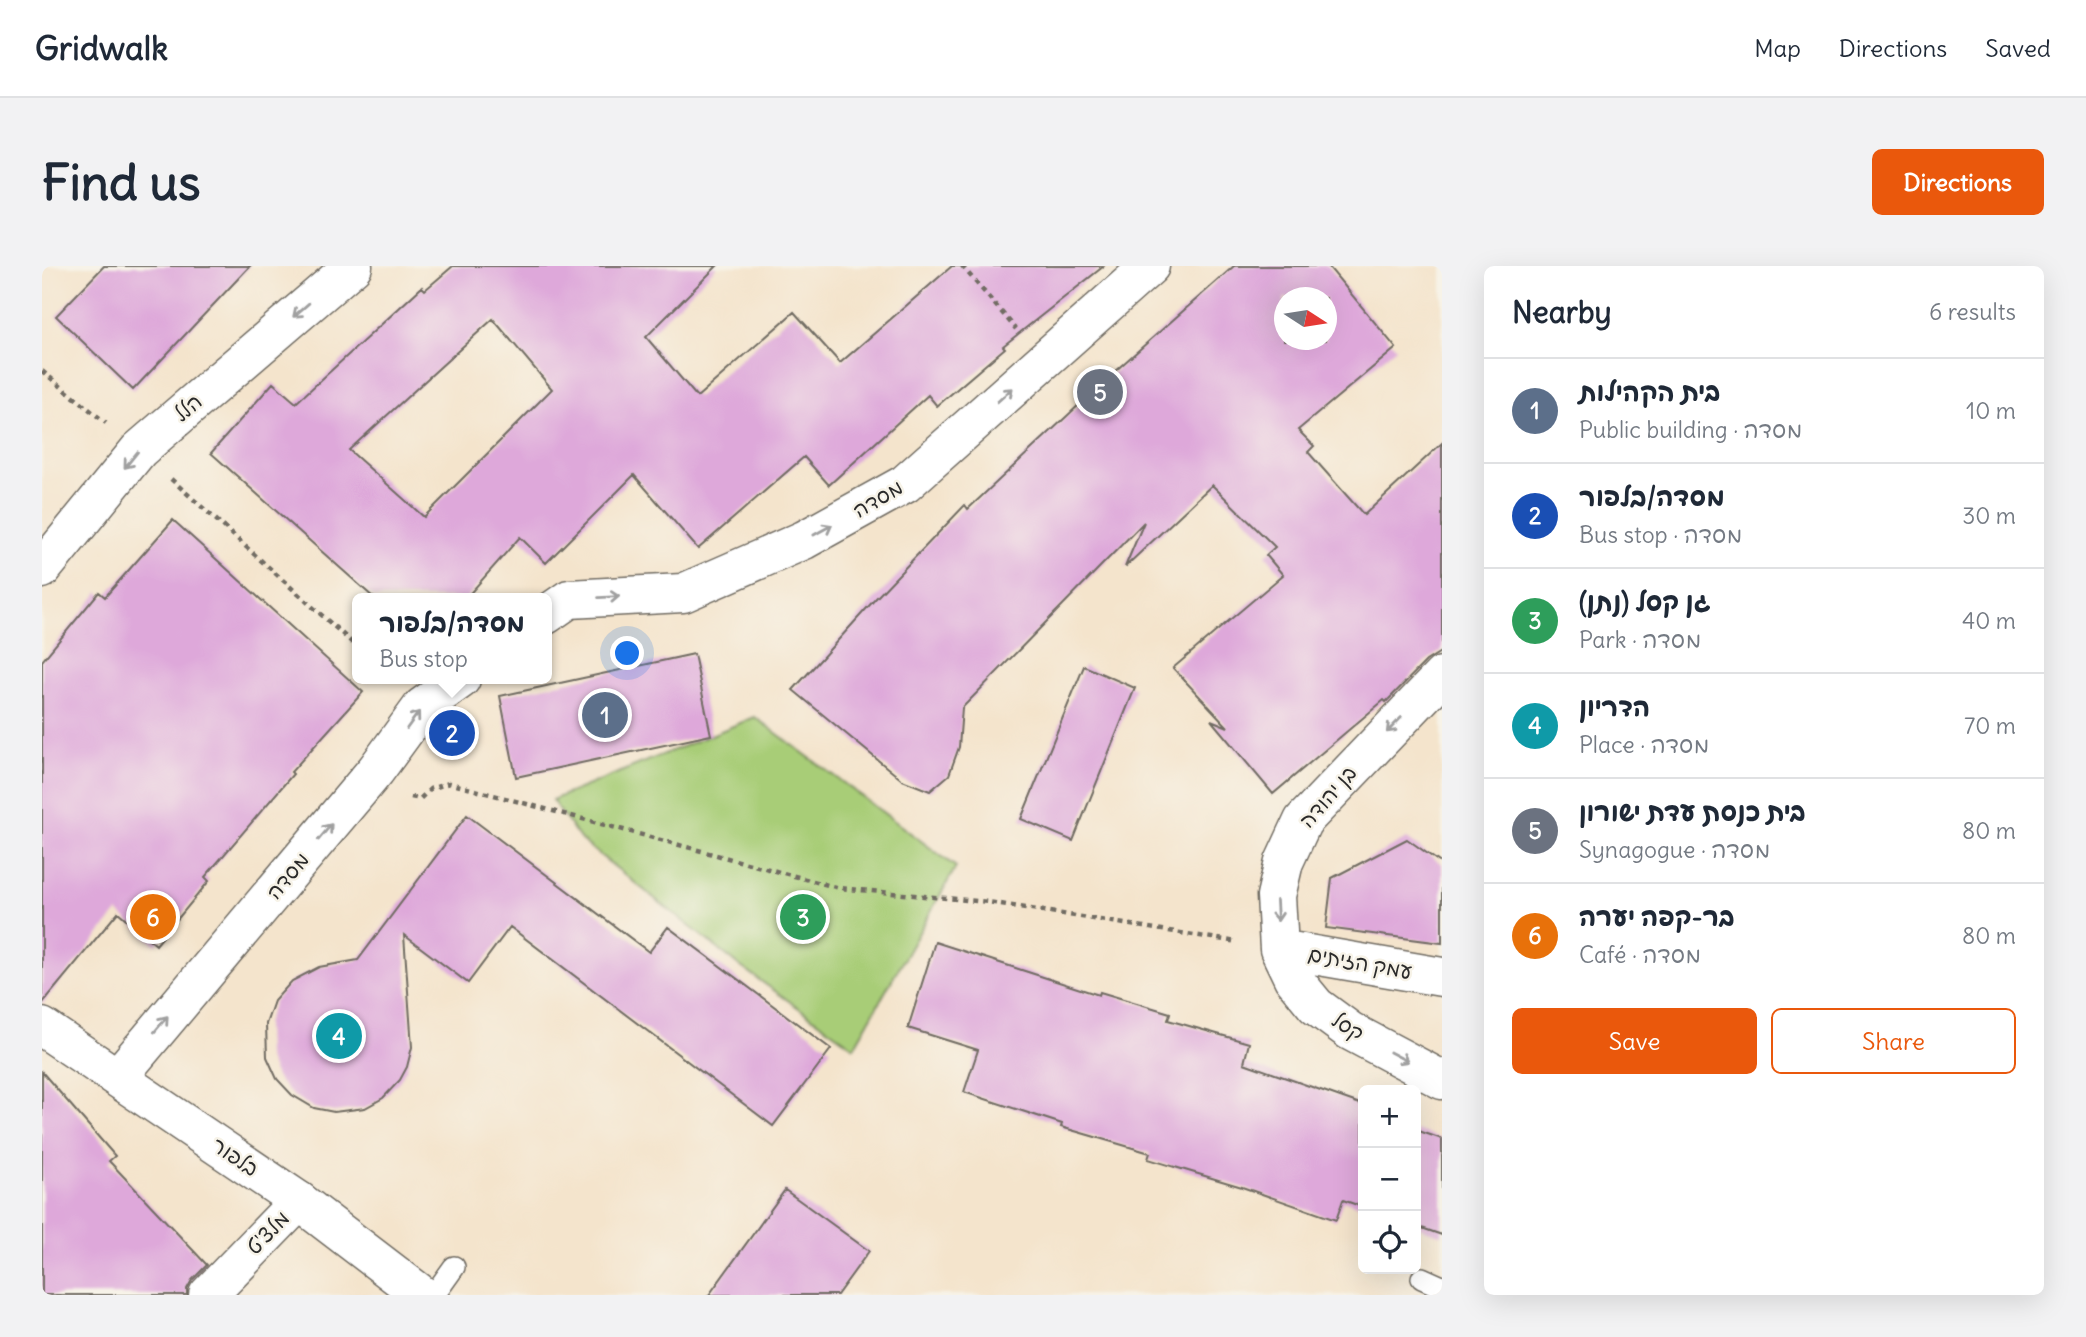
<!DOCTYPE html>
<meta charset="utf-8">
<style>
:root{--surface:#fff;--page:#f2f2f3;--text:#1f2937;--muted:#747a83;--line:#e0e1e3;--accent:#ea580c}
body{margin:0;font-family:Delius,"Playpen Sans Hebrew",sans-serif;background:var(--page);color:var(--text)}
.controls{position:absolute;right:21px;bottom:21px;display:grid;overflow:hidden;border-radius:10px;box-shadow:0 7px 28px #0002}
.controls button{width:63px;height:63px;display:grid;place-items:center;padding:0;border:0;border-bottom:2px solid var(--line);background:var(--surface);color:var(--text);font:35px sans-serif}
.compass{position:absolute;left:1232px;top:21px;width:63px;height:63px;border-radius:50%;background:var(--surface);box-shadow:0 7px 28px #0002;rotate:102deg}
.you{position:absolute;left:586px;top:388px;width:24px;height:24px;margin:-18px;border:5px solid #fff;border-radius:50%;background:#1a73e8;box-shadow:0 0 0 10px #1a73e833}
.badge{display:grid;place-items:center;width:46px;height:46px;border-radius:50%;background:var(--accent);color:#fff;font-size:23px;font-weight:700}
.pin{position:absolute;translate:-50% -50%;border:4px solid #fff;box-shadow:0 2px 7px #0006}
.popup{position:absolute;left:310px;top:327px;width:200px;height:91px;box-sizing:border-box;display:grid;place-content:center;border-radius:10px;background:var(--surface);filter:drop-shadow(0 2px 5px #0005);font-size:23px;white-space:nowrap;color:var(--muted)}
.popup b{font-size:26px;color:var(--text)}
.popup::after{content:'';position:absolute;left:50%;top:100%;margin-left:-14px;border:14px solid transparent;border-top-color:var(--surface)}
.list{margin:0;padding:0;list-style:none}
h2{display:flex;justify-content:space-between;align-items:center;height:91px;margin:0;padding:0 28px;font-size:30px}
h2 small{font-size:23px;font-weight:400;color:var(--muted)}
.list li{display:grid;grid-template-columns:46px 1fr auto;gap:21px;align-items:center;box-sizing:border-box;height:105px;padding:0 28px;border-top:2px solid var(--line)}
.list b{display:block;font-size:26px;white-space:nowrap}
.list p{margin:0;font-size:23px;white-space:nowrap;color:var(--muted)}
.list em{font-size:23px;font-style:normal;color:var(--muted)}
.actions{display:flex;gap:14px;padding:21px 28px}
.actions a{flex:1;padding:16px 0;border:2px solid var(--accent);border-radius:10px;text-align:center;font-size:24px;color:var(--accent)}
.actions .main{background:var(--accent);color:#fff}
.icon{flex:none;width:38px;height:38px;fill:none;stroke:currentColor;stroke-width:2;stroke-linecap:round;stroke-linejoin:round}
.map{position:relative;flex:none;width:1400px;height:1029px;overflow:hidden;border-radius:10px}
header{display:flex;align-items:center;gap:42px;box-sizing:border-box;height:98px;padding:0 35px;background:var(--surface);border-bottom:2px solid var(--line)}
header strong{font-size:33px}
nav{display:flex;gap:38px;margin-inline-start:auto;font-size:24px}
.intro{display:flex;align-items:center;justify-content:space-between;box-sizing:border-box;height:168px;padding:0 42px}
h1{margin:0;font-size:49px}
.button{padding:18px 32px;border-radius:10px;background:var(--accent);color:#fff;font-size:24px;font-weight:700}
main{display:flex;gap:42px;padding:0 42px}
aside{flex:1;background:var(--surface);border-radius:10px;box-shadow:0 7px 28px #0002}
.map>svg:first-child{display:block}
.green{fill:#a8cd77;stroke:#6a7c51;stroke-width:2}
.building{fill:#dea8da;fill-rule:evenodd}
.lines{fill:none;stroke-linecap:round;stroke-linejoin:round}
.service-casing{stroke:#716c63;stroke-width:24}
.minor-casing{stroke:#716c63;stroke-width:41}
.tertiary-casing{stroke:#716c63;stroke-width:41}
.path{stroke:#716c63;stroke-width:4.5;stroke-dasharray:5 5;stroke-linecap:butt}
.service{stroke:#fff;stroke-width:21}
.minor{stroke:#fff;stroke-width:38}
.tertiary{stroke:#fff;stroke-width:38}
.oneway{stroke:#a0a0a0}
.labels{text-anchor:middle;stroke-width:5;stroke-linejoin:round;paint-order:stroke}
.street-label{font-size:21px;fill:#2b2b2b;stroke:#f7f3e8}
</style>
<header>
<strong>Gridwalk</strong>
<nav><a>Map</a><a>Directions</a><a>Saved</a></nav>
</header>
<div class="intro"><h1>Find us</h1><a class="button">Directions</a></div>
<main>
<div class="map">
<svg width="1400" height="1029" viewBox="0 0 1400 1029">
<rect width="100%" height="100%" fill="#f7f3e8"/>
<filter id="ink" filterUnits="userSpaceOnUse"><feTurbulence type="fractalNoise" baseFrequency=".0143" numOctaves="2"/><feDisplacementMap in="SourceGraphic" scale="14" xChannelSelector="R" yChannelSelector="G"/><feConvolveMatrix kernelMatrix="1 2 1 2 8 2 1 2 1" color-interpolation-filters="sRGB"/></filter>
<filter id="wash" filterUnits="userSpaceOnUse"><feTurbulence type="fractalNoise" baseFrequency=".00686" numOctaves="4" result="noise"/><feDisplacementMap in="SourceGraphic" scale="28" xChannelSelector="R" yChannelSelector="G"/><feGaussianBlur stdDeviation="1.57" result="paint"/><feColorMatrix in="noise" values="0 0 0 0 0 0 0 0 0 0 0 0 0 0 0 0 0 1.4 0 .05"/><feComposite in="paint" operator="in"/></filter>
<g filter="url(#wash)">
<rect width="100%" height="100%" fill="#f4e4cc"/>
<path class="green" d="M713,451L914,601L812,781L699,701L539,574L510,534Z"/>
<g id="blocks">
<path class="building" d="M62,0H208L91,124L14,50Z
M411,0H675L604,71L655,131L752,46L798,97L910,0H1062L961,80L963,82L895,140L886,129L787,219L762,191L656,283L592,209L504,297L478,271L424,332H332L169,187L231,117L254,137L380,21L383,24ZM451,53L510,123L382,251L307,184Z
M1192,0H1286L1354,82L1256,164L1272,180L1266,186L1322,249L1400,177V385L1384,395L1344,436L1342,434L1231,528L1169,454L1186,461L1131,402L1241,309L1224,289L1233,281L1170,219L1083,301L1102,256L920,442L917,481L907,509L888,525L860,514L751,424L835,331L923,239L926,243L1072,106ZM1242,32H1284V74H1242Z
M131,254L321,426L249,506L251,508L163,611L167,615L114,679L76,646L0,738V395L57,326L63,331Z
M652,388L669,469L474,511L458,430Z
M1042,400L1093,422L1031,575L979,553Z
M425,549L607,686L626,661L789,783L731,860L468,661L426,717L362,669L370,781L365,801L358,814L341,832L323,842L292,846L272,842L250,829L235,813L225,791L224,758L232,735L250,715L277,701L316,694Z
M1365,573L1400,598V677L1284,662L1290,612Z
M893,676L1057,729L1058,726L1128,747L1126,754L1207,777L1202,797L1321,839V941L1301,934L1294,954L1200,921L1106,893L1108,887L1019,861L1020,858L922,826L936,784L866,762Z
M0,806L73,890L67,895L165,999L150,1014L145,1023V1029H0Z
M1374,864L1400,873V969L1374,960Z
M743,924L827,985L795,1029H667Z"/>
</g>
</g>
<g filter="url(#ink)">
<use href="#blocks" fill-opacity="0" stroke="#716c63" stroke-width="2"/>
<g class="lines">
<g class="service-casing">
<path id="service" d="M1380,1012L1400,1021
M392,1029L412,1001"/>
</g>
<g class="minor-casing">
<path id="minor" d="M0,303L97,184L311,0
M504,349L527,333L641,327L762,274L863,218L1108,0
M1400,410L1261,555L1242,596L1234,630L1237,683L1251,712L1274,740L1308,765L1400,814
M1237,683L1400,711
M76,811L334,504L380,441L419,413
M166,1029L257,935"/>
</g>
<g class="tertiary-casing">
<path id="tertiary" d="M0,761L257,935L380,1029"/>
</g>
<path class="path" d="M920,0L974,63
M0,105L64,157
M129,213L316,382
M369,531L378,533L388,523L407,517L797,622L946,636L1195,676"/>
<use href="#service" class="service"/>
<use href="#minor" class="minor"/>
<use href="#tertiary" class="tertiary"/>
</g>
<defs><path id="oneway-shaft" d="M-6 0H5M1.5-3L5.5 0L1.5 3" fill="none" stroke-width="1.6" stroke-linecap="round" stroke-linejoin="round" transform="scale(1.75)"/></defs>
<g class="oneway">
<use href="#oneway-shaft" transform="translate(259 44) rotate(139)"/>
<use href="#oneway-shaft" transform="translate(963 129) rotate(-42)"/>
<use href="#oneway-shaft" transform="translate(89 194) rotate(129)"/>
<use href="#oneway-shaft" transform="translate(781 264) rotate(-29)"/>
<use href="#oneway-shaft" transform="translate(567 331) rotate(-3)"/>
<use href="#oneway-shaft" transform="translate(371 454) rotate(-54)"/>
<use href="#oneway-shaft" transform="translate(1352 459) rotate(134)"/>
<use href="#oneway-shaft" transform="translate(283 566) rotate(-50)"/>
<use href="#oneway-shaft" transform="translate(1235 645) rotate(87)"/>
<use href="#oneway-shaft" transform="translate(119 758) rotate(-50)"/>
<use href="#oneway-shaft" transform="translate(1357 791) rotate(28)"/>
</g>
</g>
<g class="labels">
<g class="street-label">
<text transform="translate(146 142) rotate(-41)" y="7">הלל</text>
<text transform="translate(836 233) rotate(-30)" y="7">מסדה</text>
<text transform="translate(1286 531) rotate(-49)" y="7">בן יהודה</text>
<text transform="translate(246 610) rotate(-50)" y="7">מסדה</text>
<text transform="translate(1318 697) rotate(10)" y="7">עמק הזיתים</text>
<text transform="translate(1306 761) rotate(33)" y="7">קסל</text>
<text transform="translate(193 891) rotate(34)" y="7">בלפור</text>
<text transform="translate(226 967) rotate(-46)" y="7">מלצ'ט</text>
</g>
</g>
</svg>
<div class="controls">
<button>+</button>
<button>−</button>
<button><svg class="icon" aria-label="locate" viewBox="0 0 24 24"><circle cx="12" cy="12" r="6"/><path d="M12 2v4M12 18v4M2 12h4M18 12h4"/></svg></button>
</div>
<svg class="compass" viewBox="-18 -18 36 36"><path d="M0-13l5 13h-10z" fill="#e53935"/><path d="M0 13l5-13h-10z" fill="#747a83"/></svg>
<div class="you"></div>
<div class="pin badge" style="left:563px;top:449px;background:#5c6f8a">1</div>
<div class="pin badge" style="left:410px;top:467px;background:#1a4fb4">2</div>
<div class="popup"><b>מסדה/בלפור</b>Bus stop</div>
<div class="pin badge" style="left:761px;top:651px;background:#2e9e5b">3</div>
<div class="pin badge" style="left:297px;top:770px;background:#0f9aa8">4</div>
<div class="pin badge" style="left:1058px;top:126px;background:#6b7280">5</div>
<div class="pin badge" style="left:111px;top:651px;background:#e8710a">6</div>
</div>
<aside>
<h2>Nearby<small>6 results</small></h2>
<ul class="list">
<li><span class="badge" style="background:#5c6f8a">1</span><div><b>בית הקהילות</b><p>Public building · מסדה</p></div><em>10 m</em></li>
<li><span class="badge" style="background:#1a4fb4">2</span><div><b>מסדה/בלפור</b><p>Bus stop · מסדה</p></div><em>30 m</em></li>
<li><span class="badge" style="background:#2e9e5b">3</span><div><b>גן קסל (נתן)</b><p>Park · מסדה</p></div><em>40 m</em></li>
<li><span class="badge" style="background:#0f9aa8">4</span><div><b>הדריון</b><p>Place · מסדה</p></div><em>70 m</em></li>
<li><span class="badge" style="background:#6b7280">5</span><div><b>בית כנסת עדת ישורון</b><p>Synagogue · מסדה</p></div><em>80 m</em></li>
<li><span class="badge" style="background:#e8710a">6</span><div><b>בר-קפה יערה</b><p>Café · מסדה</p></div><em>80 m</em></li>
</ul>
<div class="actions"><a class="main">Save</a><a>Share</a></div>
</aside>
</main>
